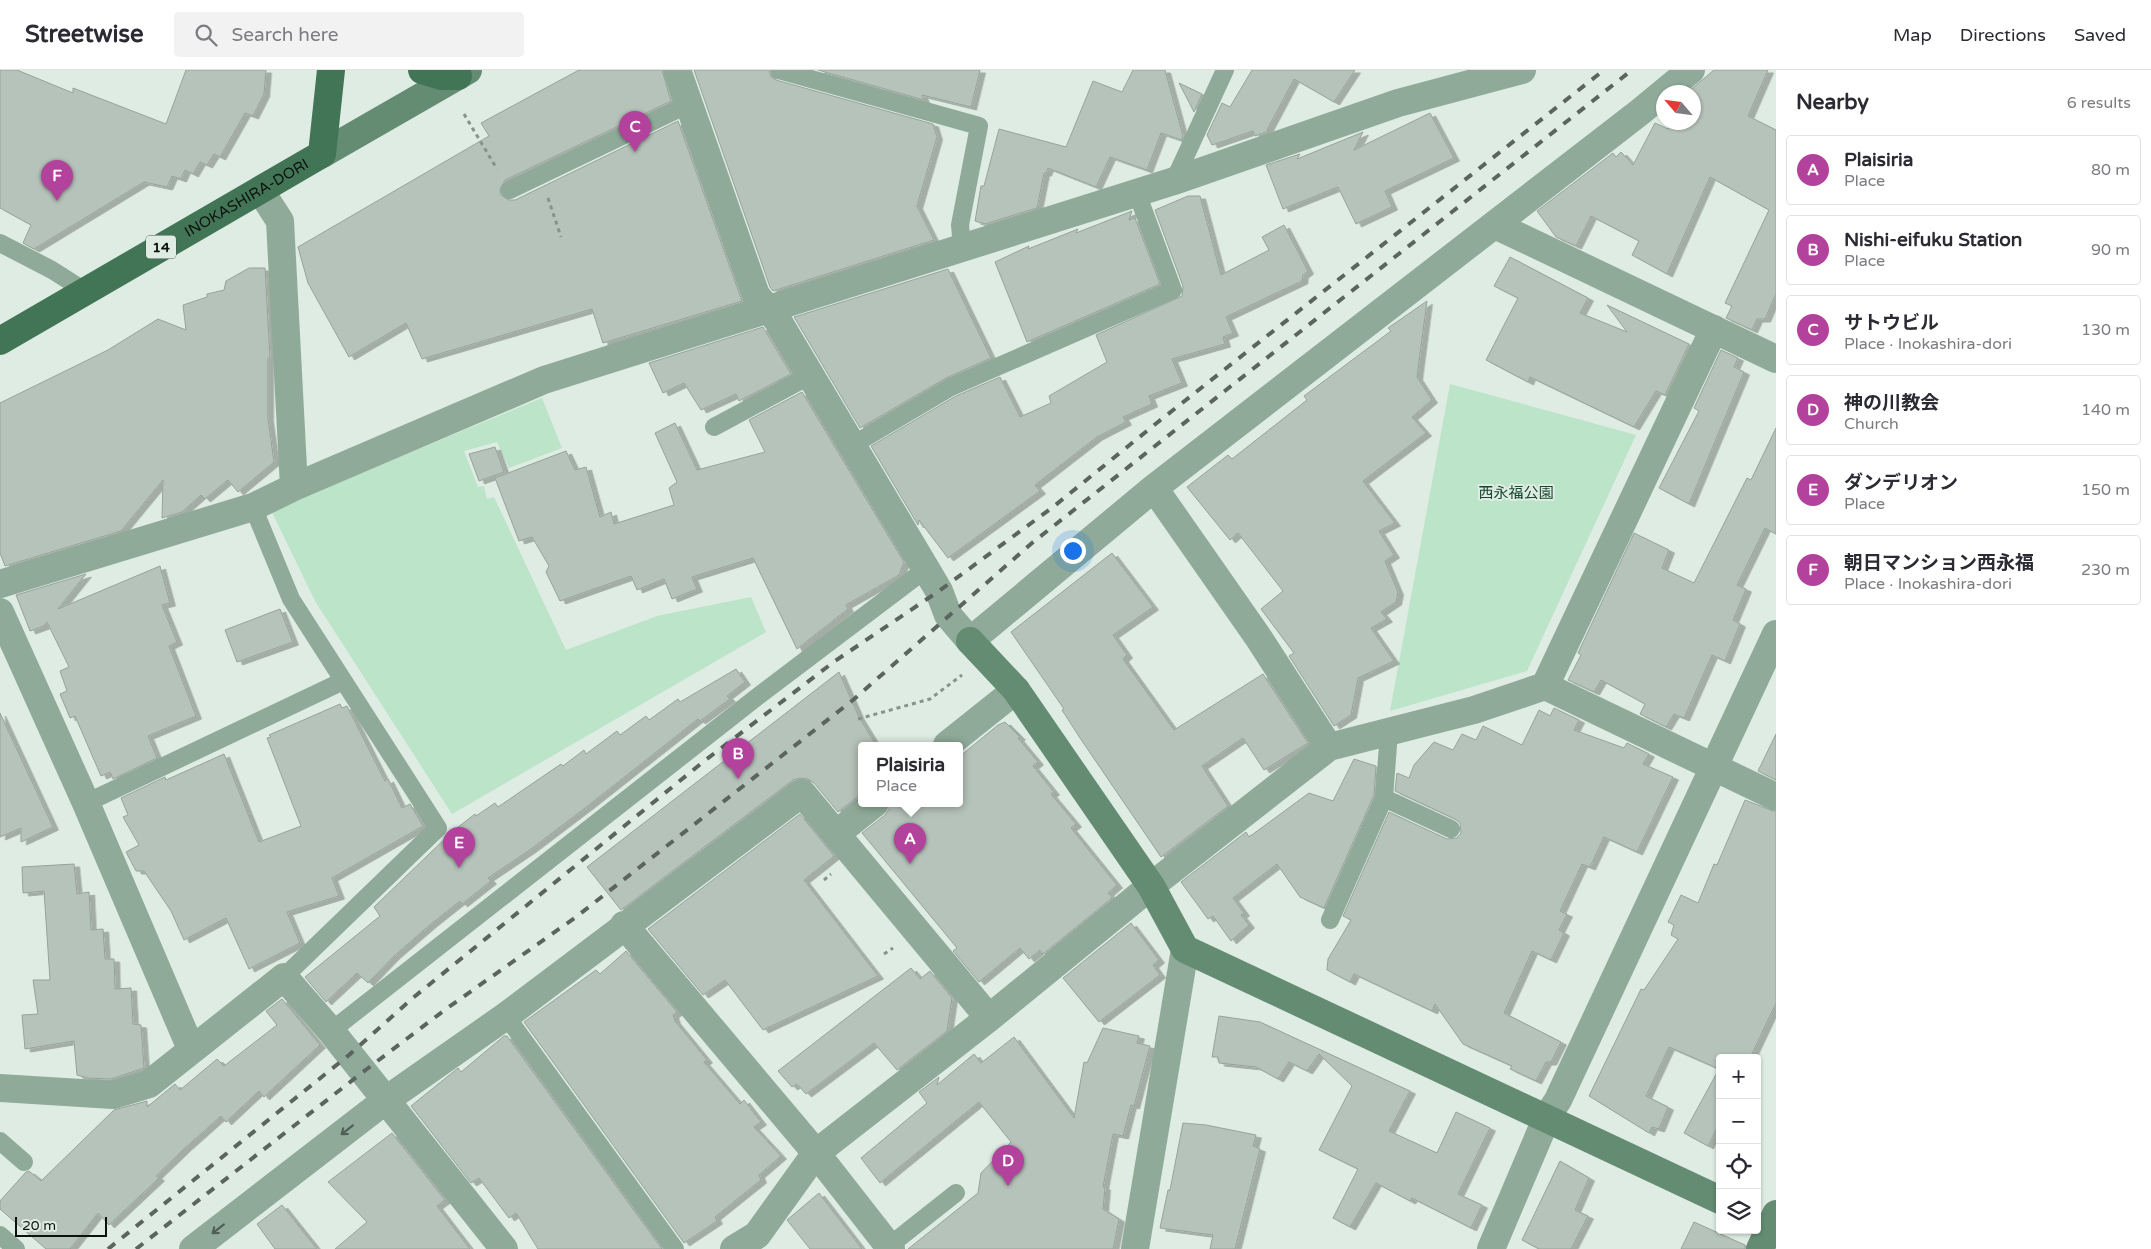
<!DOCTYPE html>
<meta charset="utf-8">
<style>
:root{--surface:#fff;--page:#f2f2f3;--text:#2b2b33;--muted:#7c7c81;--line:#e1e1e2;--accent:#b3429d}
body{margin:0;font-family:"Varela Round","Noto Sans JP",sans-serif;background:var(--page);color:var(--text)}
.controls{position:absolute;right:15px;bottom:15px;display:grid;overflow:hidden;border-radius:5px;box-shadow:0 1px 4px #0004}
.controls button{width:45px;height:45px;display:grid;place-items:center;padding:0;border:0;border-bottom:1px solid var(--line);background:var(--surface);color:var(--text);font:25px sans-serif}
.compass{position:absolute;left:1656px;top:15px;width:45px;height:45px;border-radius:50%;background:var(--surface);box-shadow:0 1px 4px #0004;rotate:298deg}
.scale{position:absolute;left:15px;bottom:12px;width:92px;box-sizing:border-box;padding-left:5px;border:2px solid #0d120f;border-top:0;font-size:14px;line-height:18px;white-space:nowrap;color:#0d120f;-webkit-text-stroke:4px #deece3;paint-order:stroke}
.you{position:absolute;left:1072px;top:480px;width:18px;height:18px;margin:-12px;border:4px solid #fff;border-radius:50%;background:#1a73e8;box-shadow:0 0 0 8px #1a73e833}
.badge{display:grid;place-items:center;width:32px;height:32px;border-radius:50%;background:var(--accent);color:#fff;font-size:16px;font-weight:700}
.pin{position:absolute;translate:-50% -41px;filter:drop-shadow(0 1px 2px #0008)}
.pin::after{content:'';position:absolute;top:26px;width:18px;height:15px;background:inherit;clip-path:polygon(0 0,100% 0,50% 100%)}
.popup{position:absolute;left:858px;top:672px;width:105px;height:65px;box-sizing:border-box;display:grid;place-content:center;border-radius:5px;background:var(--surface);filter:drop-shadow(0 1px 4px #0005);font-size:16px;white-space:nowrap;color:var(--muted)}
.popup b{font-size:19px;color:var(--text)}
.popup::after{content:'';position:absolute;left:50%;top:100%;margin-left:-10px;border:10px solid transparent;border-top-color:var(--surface)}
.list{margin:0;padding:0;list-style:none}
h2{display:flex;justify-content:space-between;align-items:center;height:65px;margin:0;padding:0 20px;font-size:21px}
h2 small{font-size:16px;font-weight:400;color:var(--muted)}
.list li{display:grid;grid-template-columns:32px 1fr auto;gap:15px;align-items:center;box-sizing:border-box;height:70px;margin:0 10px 10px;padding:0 10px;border:1px solid var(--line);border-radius:5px}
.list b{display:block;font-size:19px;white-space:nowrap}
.list p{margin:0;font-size:16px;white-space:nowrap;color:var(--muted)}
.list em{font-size:16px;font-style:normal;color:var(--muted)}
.icon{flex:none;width:28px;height:28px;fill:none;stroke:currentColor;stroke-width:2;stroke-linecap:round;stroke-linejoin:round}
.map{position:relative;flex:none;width:1776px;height:1179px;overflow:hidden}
header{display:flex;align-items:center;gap:30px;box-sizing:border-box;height:70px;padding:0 25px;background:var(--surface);border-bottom:1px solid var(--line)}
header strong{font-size:24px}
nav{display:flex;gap:28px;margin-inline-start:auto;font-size:18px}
.search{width:350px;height:45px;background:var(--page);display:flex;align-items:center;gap:12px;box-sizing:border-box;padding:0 18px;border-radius:5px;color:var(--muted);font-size:19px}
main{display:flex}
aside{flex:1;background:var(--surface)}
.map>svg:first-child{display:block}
.green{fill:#bbe4c9}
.building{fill:#b6c3ba;stroke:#96a39a;filter:url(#shadow)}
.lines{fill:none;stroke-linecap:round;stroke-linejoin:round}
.path{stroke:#88928c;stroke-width:3;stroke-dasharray:4 4;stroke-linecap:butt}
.lane{stroke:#8faa98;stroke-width:18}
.street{stroke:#8faa98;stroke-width:28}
.secondary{stroke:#638c72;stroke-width:28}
.primary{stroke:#427556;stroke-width:28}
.rail{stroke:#5c645f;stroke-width:4;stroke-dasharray:9 9;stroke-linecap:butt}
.oneway{stroke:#4e5e54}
.labels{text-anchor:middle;stroke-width:4;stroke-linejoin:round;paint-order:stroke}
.shield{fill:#deece3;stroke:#4c534f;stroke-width:1}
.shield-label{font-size:14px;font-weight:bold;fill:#0d120f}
.street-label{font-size:15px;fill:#0d120f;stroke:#deece3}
.park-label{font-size:15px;fill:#18492e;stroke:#deece3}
</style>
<header>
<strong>Streetwise</strong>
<div class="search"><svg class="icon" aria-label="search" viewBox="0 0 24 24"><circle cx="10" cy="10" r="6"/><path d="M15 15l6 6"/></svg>Search here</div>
<nav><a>Map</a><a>Directions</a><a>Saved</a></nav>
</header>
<main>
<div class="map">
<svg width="1776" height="1179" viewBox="0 0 1776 1179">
<defs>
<filter id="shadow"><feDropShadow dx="5.5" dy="3" stdDeviation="0" flood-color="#0004"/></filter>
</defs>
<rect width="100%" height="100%" fill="#deece3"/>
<path class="green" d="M1450,314L1636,365L1527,601L1390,641Z
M542,328L562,378L509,398L497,372L464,381L478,417L484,416L487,429L494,427L566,580L657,546L751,527L766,562L452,744L315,531L271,440Z"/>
<path class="building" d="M0,0H17L73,23V18L166,54L186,0H266L264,24L253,46L245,43L220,87L214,84L207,95L200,92L193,104L185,100L181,109L172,106L167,117L144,112L34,179L23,173L31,155L0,138Z
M579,0H662L671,31L505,110L500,119L501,125L509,130H515L678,51L742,231L603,273L592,239L422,289L406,253L349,287L308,213L298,177L489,66L481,53Z
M694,0H769L771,7L776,10L933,54L937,67L917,136L934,170L773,221L770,217Z
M818,0H980L971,37L922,25L924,30Z
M1133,0H1165L1183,66L1181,70L1161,63L1147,100L1110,87L1096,117L1048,98L1046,103H1044L1037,138L985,154L975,151L981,116H984L999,59L1066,77L1093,11L1122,22Z
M1252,0H1355L1334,32L1294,9L1267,60L1269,61L1255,66L1253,61L1212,75L1207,65L1222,33L1230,37Z
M1714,0H1768L1748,46L1776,60V224L1765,249H1757L1752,260L1726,248L1732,236L1725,233L1769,140L1710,107L1667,204L1632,185L1639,171L1591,146L1576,176L1556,167L1537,141L1613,83L1616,87L1621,82L1633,95L1655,53L1668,59L1671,52H1694V22H1688Z
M1179,13L1202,24L1194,42Z
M1430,43L1454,88L1385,121L1392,137L1356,154L1338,117L1283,139L1266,95L1300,84L1297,89L1363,62L1354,80Z
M1188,126H1200L1221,205L1269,180L1262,167L1284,155L1308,201L1303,205L1302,211L1226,247L1233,263L1223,267L1225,274L1172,289L1182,313L1149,326L1152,334L1123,347L1126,352L1097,367L1035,415L1040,421L948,488L919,450L918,455L871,376L956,326L1000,307L1020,347L1051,333L1049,326L1107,292L1096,265L1182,226L1183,216L1155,140Z
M1132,141L1129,150L1135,148L1160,214L1027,272L995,192L1029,176L1028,179L1078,159L1076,163Z
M1510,187L1588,228L1580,243L1627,262L1607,235L1689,274L1665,325L1656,321L1634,357L1530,307L1528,312L1486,290L1518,228L1494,216Z
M249,198H265L270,288H268V349L274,392L238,422L228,410L205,429L201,425L182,442L162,448L163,410L121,461L5,496L0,483V333L108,280L158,249L186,260L183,235L207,227V224L224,220L226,211Z
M948,199L991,288L946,308L860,358L794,247Z
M1427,231L1417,307L1432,330L1412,347L1426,363L1363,411L1395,453L1379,461L1394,485L1385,491L1398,522L1396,532L1381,542L1387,549L1371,558L1394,591L1358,608L1351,645L1334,656L1289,586L1294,583L1261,539L1283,521L1238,463L1230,470L1187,417L1228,385L1232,389L1307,330L1304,326L1391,261L1388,258Z
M763,257L791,304L739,331L736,324L701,340L684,313L663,323L649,293Z
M1721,280L1738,288L1734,297L1744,302L1689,434L1659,418L1699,341L1694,338Z
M802,322L904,492L899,505L846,535L848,539L797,579L753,488L692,507L697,519L672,529L664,509L637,520L631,506L560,531L546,502L549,496L532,467L519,471L495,408L566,381L575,400L586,397L600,447L611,442L614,454L674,435L669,418L677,412L655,363L675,353L697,400L765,382L749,350Z
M1776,358V464L1765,458L1737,515L1746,519L1733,550L1740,554L1725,591L1712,585L1684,648L1674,644L1666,657L1640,644L1645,634L1601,610L1594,622L1568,610L1581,585L1578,583L1634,463L1669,480L1662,498L1694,513L1747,408L1751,410Z
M495,377L504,402L479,411L469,384Z
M1112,483L1153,537L1113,565L1127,585L1123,589L1174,660L1263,604L1308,673L1264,700L1243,668L1202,696L1228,736L1161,787L1080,668L1062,640L1064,639L1011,562Z
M160,496L170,533L162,535L177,572L169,576L196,646L148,666L157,688L113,709L110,702L101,706L75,646L70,648L60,624L67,621L60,601L69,597L47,552L44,556L30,561L16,525L86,504L58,539Z
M280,539L293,572L237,592L225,560Z
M736,599L745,612L727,626L730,629L700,651L698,649L589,735L531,779L488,808L491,811L462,834L460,831L431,854L394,886L368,913L357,903L326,932L305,907L380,846L374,837L453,761L475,744L476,746L495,733L498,737L561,694L563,696L584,680L586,684L617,661L620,665L646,646L649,650L678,629L680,632Z
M839,602L859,647L876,675H861V724L838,742L814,713L808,709L800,708L793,710L621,840L587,797Z
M340,634L342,638L347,636L349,640L385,711L388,709L402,738L410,734L423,756L332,808L339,826L287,842L300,873L249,899L226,848L184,870L171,841L144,801H136L126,782L139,775L123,747L128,745L121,728L165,707L166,710L224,684L259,772L301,756L267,668L271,667L269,665Z
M1554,638L1579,650L1574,660L1624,678L1627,673L1649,684L1643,694L1673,707L1637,782L1604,767L1590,797L1582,794L1560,841L1567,844L1559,860L1564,863L1551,890L1532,881L1504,943L1561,972L1551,992H1546L1536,1011L1510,999L1512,996L1463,974L1435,934L1432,941L1354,904L1350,912L1327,900L1328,889L1351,850L1343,846L1389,742L1447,769L1457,768L1461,763L1460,753L1455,749L1395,721L1397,703L1409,708L1414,695L1434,672L1453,680L1462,664L1476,670L1483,656L1522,675L1539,640L1550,646Z
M0,643L53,757L21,772V758L0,767Z
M1005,652L1020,667L1018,668L1038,692L1033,696L1054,722L1051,724L1076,754L1071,758L1117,815L1108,823L1112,828L1043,884L1040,880L1029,889L1020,878L979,912L953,881L957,878L862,763L885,745L889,739L890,733H959V687L998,655Z
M1776,664V710L1758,701Z
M1354,689L1376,696L1374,725L1324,838L1300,827L1277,794L1233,828L1244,843L1241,845L1249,855L1231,871L1213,846L1208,849L1181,812L1246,762L1249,767L1309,723L1333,731Z
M1745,730L1776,742V933L1750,988H1720V1052L1708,1076L1684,1063L1719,999L1669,977L1646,1026L1668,1037L1659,1059L1652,1057L1649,1063L1589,1026L1641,919L1644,920L1678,869L1671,865L1674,855L1668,852L1681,825L1698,833L1714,794L1717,795Z
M800,744L834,786L804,810L878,906L763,960L725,910L703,925L648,859Z
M74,794L77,824L89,822L91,860L103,859L105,889H114L115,919L131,918L133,954L141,955L144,998L111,1009L88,1008L77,1005L74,971L25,979L22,945L38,944L33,910H50L44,821L23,823L22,797Z
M1131,853L1159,890L1153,895L1160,905L1099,952L1063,908Z
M626,881L677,942L673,945L675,951L707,990L704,992L740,1034L744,1030L761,1052L754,1057L781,1086L759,1105L761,1110L715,1147L717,1151L684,1173L524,952L596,900L600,904Z
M911,898L920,909L930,901L952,928L947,961L897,1000L874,973L806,1024L797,1014L792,1017L778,1001Z
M282,929L320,975L264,1027L259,1021L226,1052L221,1046L185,1078L156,1106L159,1108L109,1155L98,1143L70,1179H46L0,1139V1131L26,1102L29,1101L41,1111L114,1040L147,1031V1037L175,1014L180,1020L217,989L224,996L277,955L266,941Z
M1219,946L1260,952L1410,1021L1389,1061L1437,1083L1456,1042L1490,1058L1458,1124L1482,1135L1471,1158L1412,1128L1410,1131L1376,1113L1350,1157L1333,1148L1358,1099L1319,1080L1352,1016L1319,984L1307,1001L1289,992L1278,1009L1256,997L1219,993L1218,987H1212Z
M1103,958L1139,966L1137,973L1150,976L1134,1036L1131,1035L1123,1066L1113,1064L1103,1117H1105L1103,1139L1119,1149L1113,1179H908L978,1123L981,1103L1011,1072L979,1032L880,1113L861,1088L927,1033L919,1022L939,1007L937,1015L974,984L981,993L1014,967L1074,1048L1084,992L1087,993Z
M504,966H507L662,1179H538L516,1143L509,1148L479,1108L471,1113L411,1036L458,998L461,1002Z
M1183,1053L1206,1055L1256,1065L1253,1076L1260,1079L1235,1179H1210L1213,1165L1160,1158L1168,1120H1170Z
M392,1063L445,1130L437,1136L470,1179H335L367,1152L328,1112Z
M1560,1091L1589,1108L1575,1140L1588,1146L1571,1179H1539L1522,1170Z
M819,1123L862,1179H810L787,1150Z
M282,1135L317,1179H275L257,1154Z
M1694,1152L1745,1175V1179H1681Z"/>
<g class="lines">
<path class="path" d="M464,44L497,99
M548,128L561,167
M858,649L930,629L962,605
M824,810L831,804
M884,884L893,878"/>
<path class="lane" d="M779,0L979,56L960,155L962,178
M1174,111L1225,0
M510,120L689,34
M0,173L52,200L85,221
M714,357L809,306
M851,376L951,317L1173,220L1137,123
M253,437L291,529L438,758L284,907
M1389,662L1384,728L1451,759
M86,733L343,611
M1330,850L1384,728
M506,946L675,1179
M331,961L757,627L926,499
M0,1071L24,1092
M0,1165L16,1179
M889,1176L956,1123"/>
<path class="street" d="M677,0L756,225L778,251L926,499L939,521L948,545L970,571L1154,418L1640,42L1691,0
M260,120L280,151L294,417
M1495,155L1776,289
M1154,418L1258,567L1329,677
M0,514L253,437L294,417L544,310L1174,111L1398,33L1522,0
M0,542L86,733L191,979
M1545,616L1714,259
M947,675L1016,620
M836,764L875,733
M624,855L816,1083L891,1179
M0,1018L113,1025L149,1014L284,907L331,961L504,1179
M193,1179L386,1030L506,946L802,723L989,948
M734,1179L757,1165L816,1083L989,948L1151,816L1329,677L1474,640L1545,616L1776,727
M1135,1179L1185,879
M1491,1179L1547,1047L1558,1030L1776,564"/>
<path class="secondary" d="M322,84L468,0
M970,571L1016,620L1151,816L1185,879L1720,1130
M1760,1179L1776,1144"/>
<g class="primary">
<path d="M422,0L442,6H458"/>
<path id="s1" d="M0,271L322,84L331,0"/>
</g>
<path class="rail" d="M108,1179L349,985L414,927L703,692L835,591L939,521L1053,437L1158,352L1604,0
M136,1179L363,1002L446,939L576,847L853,630L1032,473L1632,0"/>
</g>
<defs><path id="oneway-shaft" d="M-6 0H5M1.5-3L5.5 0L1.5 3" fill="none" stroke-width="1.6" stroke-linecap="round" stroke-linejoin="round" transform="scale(1.25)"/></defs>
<g class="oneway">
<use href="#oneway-shaft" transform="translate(347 1060) rotate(142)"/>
<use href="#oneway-shaft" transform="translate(218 1159) rotate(142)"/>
</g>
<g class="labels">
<rect class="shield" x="146" y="165.5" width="30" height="23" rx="4"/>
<g class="shield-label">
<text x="161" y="182">14</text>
</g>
<g class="street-label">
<text dy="5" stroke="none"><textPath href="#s1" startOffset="285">INOKASHIRA-DORI</textPath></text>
</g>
<g class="park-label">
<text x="1516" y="428">西永福公園</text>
</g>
</g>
</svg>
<div class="controls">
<button>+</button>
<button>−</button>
<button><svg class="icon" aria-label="locate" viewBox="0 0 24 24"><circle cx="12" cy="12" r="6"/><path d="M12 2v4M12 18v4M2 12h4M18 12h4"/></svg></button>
<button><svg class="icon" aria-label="layers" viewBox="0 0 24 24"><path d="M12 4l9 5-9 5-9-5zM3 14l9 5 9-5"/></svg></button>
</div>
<svg class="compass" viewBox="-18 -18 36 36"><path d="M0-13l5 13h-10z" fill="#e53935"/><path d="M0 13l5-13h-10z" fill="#7c7c81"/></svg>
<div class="scale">20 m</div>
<div class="you"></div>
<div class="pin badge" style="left:910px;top:794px">A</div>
<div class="popup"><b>Plaisiria</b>Place</div>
<div class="pin badge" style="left:738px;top:709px">B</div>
<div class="pin badge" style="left:635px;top:82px">C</div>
<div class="pin badge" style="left:1008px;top:1116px">D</div>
<div class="pin badge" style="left:459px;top:798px">E</div>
<div class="pin badge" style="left:57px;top:131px">F</div>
</div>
<aside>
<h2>Nearby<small>6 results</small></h2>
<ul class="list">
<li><span class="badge">A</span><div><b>Plaisiria</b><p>Place</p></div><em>80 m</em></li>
<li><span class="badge">B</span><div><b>Nishi-eifuku Station</b><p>Place</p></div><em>90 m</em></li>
<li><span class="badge">C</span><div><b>サトウビル</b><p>Place · Inokashira-dori</p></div><em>130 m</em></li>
<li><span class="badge">D</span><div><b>神の川教会</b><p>Church</p></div><em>140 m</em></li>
<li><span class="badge">E</span><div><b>ダンデリオン</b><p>Place</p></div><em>150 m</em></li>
<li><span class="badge">F</span><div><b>朝日マンション西永福</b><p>Place · Inokashira-dori</p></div><em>230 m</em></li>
</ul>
</aside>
</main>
